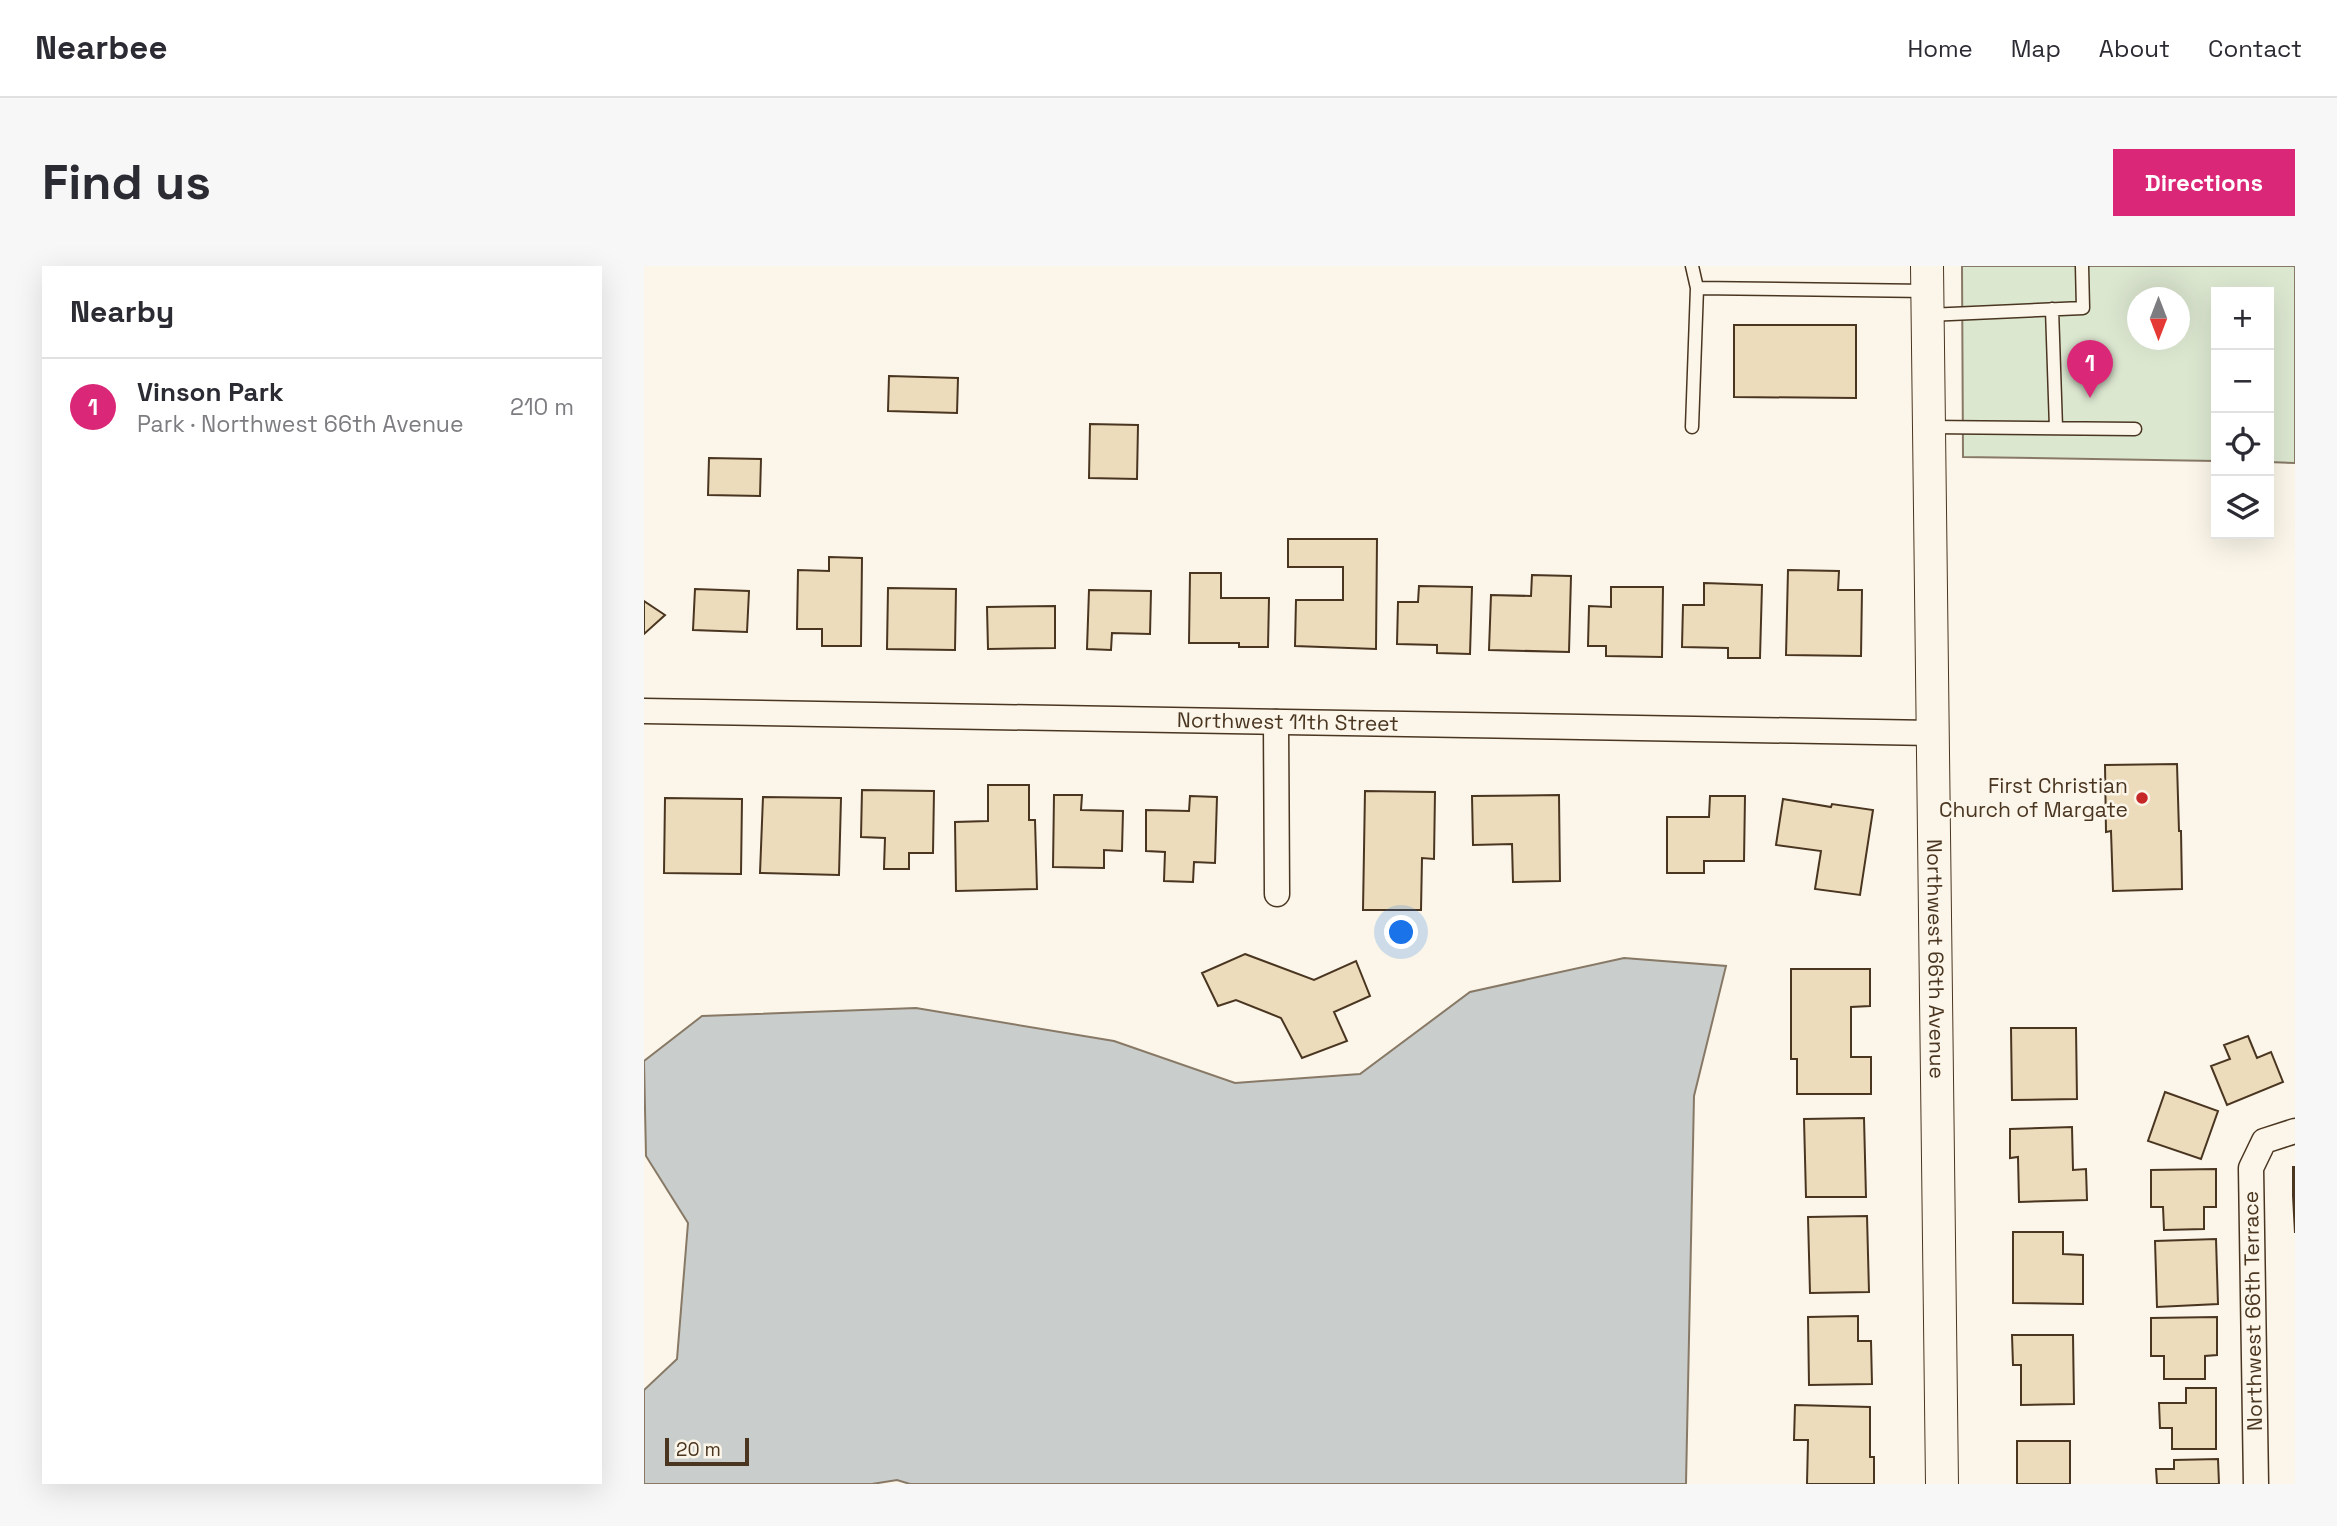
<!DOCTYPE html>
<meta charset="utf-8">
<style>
:root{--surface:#fff;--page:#f7f7f7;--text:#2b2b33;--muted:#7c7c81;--line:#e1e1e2;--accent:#db2777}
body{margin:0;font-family:"Space Grotesk",sans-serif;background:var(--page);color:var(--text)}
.controls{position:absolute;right:21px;top:21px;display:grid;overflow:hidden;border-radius:0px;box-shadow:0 7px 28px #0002}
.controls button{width:63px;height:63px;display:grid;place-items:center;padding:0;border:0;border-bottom:2px solid var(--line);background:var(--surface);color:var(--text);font:35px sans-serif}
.compass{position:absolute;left:1483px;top:21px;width:63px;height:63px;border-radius:50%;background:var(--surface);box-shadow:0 7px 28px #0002;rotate:180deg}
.scale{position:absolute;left:21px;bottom:18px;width:84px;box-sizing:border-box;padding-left:7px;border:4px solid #4a3520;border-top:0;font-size:19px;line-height:24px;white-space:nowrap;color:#4a3520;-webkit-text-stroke:5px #fbf6e9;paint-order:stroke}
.you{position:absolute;left:758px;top:667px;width:24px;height:24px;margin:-18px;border:5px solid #fff;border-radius:50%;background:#1a73e8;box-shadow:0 0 0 10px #1a73e833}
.badge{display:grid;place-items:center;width:46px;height:46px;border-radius:50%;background:var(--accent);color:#fff;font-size:23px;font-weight:700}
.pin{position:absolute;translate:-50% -58px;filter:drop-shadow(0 2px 4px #0008)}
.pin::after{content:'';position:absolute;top:37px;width:24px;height:21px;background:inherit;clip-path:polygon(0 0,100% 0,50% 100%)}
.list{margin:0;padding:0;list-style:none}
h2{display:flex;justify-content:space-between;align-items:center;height:91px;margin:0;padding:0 28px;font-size:30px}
h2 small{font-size:23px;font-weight:400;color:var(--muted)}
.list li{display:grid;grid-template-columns:46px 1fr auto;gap:21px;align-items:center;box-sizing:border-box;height:98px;padding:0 28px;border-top:2px solid var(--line)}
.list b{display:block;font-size:26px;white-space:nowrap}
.list p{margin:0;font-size:23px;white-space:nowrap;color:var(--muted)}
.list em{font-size:23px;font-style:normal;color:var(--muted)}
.icon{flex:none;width:38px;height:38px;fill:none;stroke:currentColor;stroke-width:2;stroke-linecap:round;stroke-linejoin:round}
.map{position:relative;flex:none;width:1651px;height:1218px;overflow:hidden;border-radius:0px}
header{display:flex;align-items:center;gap:42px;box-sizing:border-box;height:98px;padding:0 35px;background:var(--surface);border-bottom:2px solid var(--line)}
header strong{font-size:33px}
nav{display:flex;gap:38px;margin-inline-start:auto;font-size:24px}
.intro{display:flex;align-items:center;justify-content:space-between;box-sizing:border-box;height:168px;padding:0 42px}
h1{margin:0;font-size:49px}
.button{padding:18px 32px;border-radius:0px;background:var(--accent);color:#fff;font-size:24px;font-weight:700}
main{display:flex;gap:42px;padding:0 42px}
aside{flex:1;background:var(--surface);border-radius:0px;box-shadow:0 7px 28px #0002}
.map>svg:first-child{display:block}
.green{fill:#dce7d0;stroke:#887966;stroke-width:2;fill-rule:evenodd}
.water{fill:#c9cecd;stroke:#887966;stroke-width:2}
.building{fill:#ecdcbc;stroke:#4a3520;stroke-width:2}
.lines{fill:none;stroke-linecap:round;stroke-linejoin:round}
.service-casing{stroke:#4a3520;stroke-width:15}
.minor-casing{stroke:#4a3520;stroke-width:27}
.tertiary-casing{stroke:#4a3520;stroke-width:34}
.service{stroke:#fbf6e9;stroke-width:12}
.minor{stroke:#fbf6e9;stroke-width:24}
.tertiary{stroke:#fbf6e9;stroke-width:32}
.poi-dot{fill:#c62828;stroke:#fbf6e9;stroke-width:2.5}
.labels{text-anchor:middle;stroke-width:5;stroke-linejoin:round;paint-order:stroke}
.street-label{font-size:21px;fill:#4a3520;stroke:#fbf6e9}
.poi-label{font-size:21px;fill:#4a3520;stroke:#fbf6e9;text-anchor:end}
</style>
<header>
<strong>Nearbee</strong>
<nav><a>Home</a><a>Map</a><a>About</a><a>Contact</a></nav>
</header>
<div class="intro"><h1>Find us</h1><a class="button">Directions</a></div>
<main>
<aside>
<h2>Nearby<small></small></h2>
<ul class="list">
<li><span class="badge">1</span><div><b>Vinson Park</b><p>Park · Northwest 66th Avenue</p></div><em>210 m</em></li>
</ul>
</aside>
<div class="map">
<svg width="1651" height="1218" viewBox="0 0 1651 1218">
<rect width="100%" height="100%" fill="#fbf6e9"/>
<path class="green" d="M1318,0H1651V197L1625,196V26H1572V195L1319,191ZM1493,32H1535V74H1493Z"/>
<path class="water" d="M980,692L1082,700L1050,830L1042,1218H266L253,1214L228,1218H0V1124L33,1093L44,957L2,890L0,795L58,750L272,742L470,775L591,817L716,808L826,726Z"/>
<path class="building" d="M1090,59H1212V132L1090,131Z
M245,110L314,112L313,147L244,145Z
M446,158L494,159L493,213L445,212Z
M65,192L117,193L116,230L64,229Z
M644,273H733L732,383L651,380L652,334H699V301H644Z
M185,291L218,292L217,380H178V363H153L154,304L185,305Z
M1144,304L1195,305L1194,324H1218L1217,390L1142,389Z
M546,307H577V332H625L624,381H595V377H545Z
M888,309L927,310L925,386L845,384L847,329L887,330Z
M1060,317L1118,319L1116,392H1084V382L1038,381L1039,339H1060Z
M775,320L828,321L826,388L793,387V379L753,378L754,336H774Z
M967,321H1019L1018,391L962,390V380H944L945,340L967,341Z
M244,322L312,323L311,384L243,383Z
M51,323L105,325L103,366L49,364Z
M445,324L507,325L506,368L468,367L467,384L443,383Z
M0,335L21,349L0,368Z
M411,340V382L344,383L343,341Z
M1533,498L1535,565H1537L1538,623L1469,625L1467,565L1462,566L1461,499Z
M344,519H385V554H391L393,623L312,625L311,556L344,555Z
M218,524L290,525L289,587H265V603H240L241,572L217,571Z
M721,525L791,526L790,593L778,592L777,644H719Z
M410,529H438L437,544L479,545L478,585L460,584V602L409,601Z
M915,529L916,615L869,616L868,578L829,579L828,530Z
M546,530L573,531L571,597L550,596L549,616L520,615L521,586L502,585V544L545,545Z
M1066,530H1101L1100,595H1060V607H1023V551H1065Z
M119,531L197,532L195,609L116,607Z
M21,532L98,533L97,608L20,607Z
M1139,533L1187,541L1188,538L1229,544L1216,629L1171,623L1177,585L1132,579Z
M601,688L670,714L712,695L726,730L690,746L703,775L658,792L637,752L592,734L574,740L558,707Z
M1147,703H1226V740L1207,741V791H1227V828H1153V793H1147Z
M1367,762H1432L1433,833L1368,834Z
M1604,770L1613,792L1627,786L1639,816L1583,839L1567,800L1586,793L1580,779Z
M1521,826L1574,845L1557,893L1504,875Z
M1220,852L1222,931H1162L1160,853Z
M1428,861L1429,904L1442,903L1443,934L1375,936L1374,891L1366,892V863Z
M1649,901H1651V967L1649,930Z
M1572,903V941H1560V963L1520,964L1519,941H1507V904Z
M1223,950L1225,1026L1166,1027L1164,951Z
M1369,966H1419V988L1439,989V1038L1369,1037Z
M1572,973L1574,1038L1513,1041L1511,975Z
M1214,1050V1075H1227L1228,1118L1165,1119L1164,1051Z
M1573,1051V1089L1561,1090V1113H1520V1090H1507V1052Z
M1368,1069H1429L1430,1138L1377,1139V1099H1369Z
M1542,1122H1572V1183H1528V1162H1516L1515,1137H1542Z
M1151,1139L1226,1141V1191H1230V1218H1163L1164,1174H1150Z
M1373,1175H1426V1218H1373Z
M1574,1193L1575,1218H1513L1512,1203H1530V1194Z"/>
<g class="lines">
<g class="service-casing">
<path id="service" d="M1048,0L1053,22
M1408,43L1412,162
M1284,49L1439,42L1438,0
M1048,161L1053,22L1283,25
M1285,161L1491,163"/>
</g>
<g class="minor-casing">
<g id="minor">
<path id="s1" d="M0,445L1288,467"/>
<path d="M632,456L633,628"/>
<path d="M1612,1218L1607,902L1620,875L1651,865"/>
</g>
</g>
<g class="tertiary-casing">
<g id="tertiary">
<path id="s2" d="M1283,0L1298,1218"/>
</g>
</g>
<use href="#service" class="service"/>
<use href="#minor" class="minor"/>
<use href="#tertiary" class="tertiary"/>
</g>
<circle class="poi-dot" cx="1498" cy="532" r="7"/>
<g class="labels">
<g class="street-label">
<text dy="7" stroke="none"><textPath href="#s1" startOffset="644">Northwest 11th Street</textPath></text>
<text dy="7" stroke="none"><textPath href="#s2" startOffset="693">Northwest 66th Avenue</textPath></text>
<text transform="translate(1609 1045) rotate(-91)" y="7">Northwest 66th Terrace</text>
</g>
<g class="poi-label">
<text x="1484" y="527">First Christian<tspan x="1484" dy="24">Church of Margate</tspan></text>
</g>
</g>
</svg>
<div class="controls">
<button>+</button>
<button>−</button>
<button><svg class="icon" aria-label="locate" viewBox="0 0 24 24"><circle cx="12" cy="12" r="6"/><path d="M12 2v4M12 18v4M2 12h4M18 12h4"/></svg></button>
<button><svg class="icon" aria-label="layers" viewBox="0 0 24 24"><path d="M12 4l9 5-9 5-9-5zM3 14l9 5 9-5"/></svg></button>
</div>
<svg class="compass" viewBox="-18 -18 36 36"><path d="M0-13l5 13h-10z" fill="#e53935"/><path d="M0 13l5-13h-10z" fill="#7c7c81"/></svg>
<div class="scale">20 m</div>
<div class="you"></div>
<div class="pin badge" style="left:1446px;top:132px">1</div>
</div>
</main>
